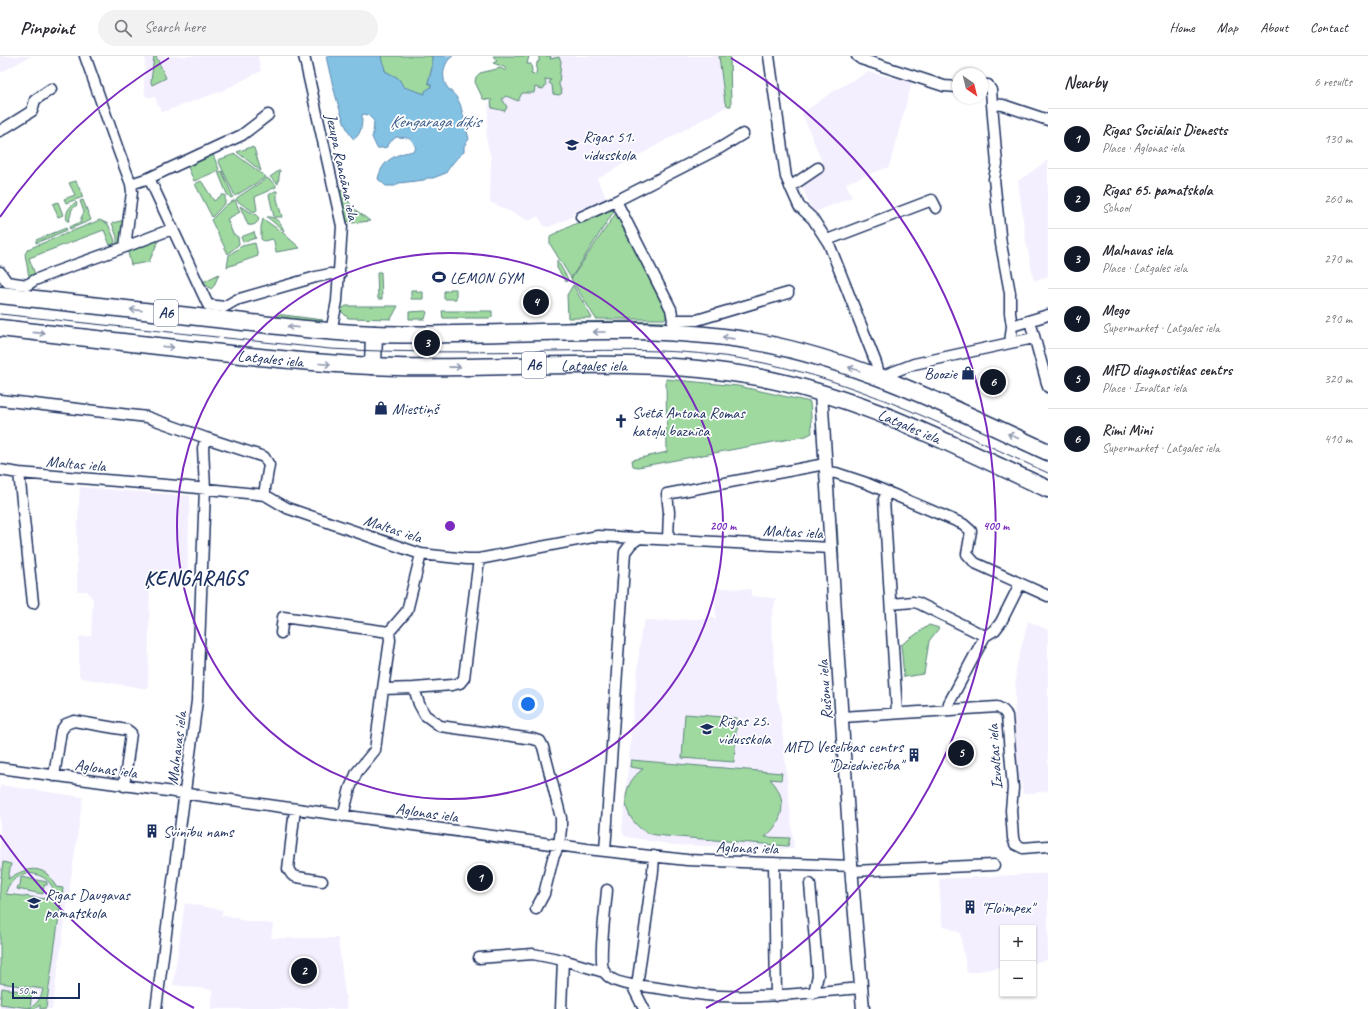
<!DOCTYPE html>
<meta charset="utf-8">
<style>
:root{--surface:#fff;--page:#f2f2f3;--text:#2b2b33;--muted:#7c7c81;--line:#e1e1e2;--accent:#111827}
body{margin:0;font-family:Caveat,sans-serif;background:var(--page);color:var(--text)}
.controls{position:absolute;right:12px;bottom:12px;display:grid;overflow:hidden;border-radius:0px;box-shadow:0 1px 3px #0004}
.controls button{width:36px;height:36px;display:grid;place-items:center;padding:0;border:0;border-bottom:1px solid var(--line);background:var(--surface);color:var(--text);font:20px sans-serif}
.compass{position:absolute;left:952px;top:12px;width:36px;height:36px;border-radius:50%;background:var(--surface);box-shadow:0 1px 3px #0004;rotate:145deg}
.scale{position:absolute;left:12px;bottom:10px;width:68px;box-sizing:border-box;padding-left:4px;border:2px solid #1b2f5e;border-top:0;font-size:11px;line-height:14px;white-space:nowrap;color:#1b2f5e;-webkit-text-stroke:3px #fff;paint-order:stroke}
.you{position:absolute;left:528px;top:648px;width:14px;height:14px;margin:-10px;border:3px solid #fff;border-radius:50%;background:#1a73e8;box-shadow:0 0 0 6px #1a73e833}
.badge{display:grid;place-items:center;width:26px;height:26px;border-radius:50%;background:var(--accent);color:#fff;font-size:13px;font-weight:700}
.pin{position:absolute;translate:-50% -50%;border:2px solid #fff;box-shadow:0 1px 4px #0006}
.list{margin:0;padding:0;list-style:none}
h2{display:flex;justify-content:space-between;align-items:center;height:52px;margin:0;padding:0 16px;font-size:17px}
h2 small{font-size:13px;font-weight:400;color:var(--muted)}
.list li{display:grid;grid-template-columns:26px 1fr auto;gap:12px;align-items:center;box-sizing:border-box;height:60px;padding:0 16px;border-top:1px solid var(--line)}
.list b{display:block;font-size:15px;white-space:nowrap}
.list p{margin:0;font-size:13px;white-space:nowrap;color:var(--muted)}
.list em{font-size:13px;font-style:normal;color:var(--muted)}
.icon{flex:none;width:22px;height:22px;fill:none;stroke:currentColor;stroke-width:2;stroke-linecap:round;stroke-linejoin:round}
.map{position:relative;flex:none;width:1048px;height:953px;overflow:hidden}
header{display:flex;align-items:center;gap:24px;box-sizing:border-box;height:56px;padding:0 20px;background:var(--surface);border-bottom:1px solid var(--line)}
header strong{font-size:19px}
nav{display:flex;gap:22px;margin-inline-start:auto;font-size:14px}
.search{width:280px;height:36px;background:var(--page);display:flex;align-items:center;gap:10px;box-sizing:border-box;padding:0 14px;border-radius:22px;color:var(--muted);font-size:15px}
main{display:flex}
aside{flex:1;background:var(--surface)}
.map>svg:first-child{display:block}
.built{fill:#f4effe}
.green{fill:#9fd99f;stroke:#5d847e;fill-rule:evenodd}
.water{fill:#84c2e4;stroke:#5a87ae}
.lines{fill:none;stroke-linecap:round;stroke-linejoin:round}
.minor-casing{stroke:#1b2f5e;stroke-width:13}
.tertiary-casing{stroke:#1b2f5e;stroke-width:15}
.trunk-casing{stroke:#1b2f5e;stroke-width:19}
.minor{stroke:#fff;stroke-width:10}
.tertiary{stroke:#fff;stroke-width:12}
.trunk{stroke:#fff;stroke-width:16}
.tram{stroke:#1b2f5e;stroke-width:1}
.oneway{stroke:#8d97ae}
.ring{fill:none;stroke:#7b2cbf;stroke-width:2}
.labels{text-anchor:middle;stroke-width:3.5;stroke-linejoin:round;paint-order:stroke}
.shield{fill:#fff;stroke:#5f6d8e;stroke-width:1}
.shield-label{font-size:15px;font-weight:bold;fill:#1b2f5e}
.poi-label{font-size:16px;fill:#1b2f5e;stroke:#fff;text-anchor:start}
.street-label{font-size:16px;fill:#1b2f5e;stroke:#fff}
.water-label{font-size:17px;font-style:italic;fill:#3a5b86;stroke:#fff}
.district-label{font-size:20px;font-weight:bold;letter-spacing:1px;fill:#1b2f5e;stroke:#fff}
.centre{fill:#7b2cbf;stroke:#fff;stroke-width:2}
.ring-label{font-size:12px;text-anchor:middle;font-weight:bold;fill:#7b2cbf;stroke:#fff;stroke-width:3.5;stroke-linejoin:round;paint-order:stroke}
</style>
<header>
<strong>Pinpoint</strong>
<div class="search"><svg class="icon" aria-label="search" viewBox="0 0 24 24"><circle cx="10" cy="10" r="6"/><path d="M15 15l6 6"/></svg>Search here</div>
<nav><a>Home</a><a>Map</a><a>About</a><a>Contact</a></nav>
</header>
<main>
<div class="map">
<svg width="1048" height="953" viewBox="0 0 1048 953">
<rect width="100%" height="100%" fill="#fff"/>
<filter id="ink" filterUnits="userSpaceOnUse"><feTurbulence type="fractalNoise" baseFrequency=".025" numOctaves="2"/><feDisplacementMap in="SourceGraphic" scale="8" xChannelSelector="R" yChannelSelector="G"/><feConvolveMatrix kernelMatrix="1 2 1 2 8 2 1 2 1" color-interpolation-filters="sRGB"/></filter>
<g filter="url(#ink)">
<path class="built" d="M0,0H31L0,17Z
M145,0H258L261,15L222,35L163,56L158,49L155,41H146L144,32Z
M538,0H719L725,47L728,50L698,66L597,123L608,145L591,153L583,152L578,154L573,157L572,161L549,171L544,170L538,160L529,165L490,146L491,103L486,81L489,48L537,19Z
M868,16L912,26L889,111L846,127L852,141L812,157L802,129L803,125L824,111L802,57L837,33Z
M1048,104V220L1034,225L1026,186L1018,125Z
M80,431L190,440L187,526L150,527L148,633L81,622L79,619V581L91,580L93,543L87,535H77V478Z
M714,532L751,533V540L776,542L771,564L777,642L780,651L794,793L674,789L627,781L624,779L622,774L641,576L645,564L657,565L716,562Z
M1028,565L1048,574V735L1023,738L1021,726L1018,725L1014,674L1016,612Z
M0,729L83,741L52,953H0Z
M1048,817V904L1033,907V872H1003V911L967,917L960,877L942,869L939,823Z
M185,847L223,854L221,860L238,861L239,864L273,868L271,882H338L347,953H211L213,934L173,929Z"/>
<path class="green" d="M154,0H156L166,22L152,29L151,26Z
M381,0H432V12L428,27L431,29V31L426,35L425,38L404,32L398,22L385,15C385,10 380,5 381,0Z
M493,0H529L527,8H531L532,15L531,18L536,19L537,6H539V0H551L550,3L559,1L561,5L559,29L562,37L559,39L553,38L552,29L549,27L551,24L545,23L546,29L543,33L535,31L534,37H522L518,45L506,40L502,43L507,51L505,55L492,52L491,45L492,44L483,43L475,26L476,21L480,17L501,12L504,14H507L504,11L493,7L497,5Z
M719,0H730L731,50H728L725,47Z
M251,91L254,92L261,115L237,96Z
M235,98L266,121L235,140L218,104Z
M211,99H213L219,113L217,115L194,125L187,109Z
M280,114L278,128L270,121Z
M222,115L233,141L231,142L227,138L218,116Z
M267,122L276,129V131L255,141L257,154L254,156L237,145L236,143L238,141Z
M76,125L83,141L66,147L64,143L75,139L69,127Z
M201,125L202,126L214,145L222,139H225V147L212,161L195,128Z
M336,126L353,152L370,165L353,167L346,165Z
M275,135H277V143L282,161H274L269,139Z
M83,144L91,164L70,173L69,171L81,166V162L84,156L80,145Z
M235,144L240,156L227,163L233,178L238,181L239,188L228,198L211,164L226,149Z
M58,146L63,159L58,161L53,148Z
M76,146L77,149L72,153L69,165H67C65,156 69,151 76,146Z
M240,150L256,159L259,162C258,168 253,170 248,169Z
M606,153L614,155L571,222L550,188V180Z
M616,157L667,255L666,263H596L571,223Z
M267,161C276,160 281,167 284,175Z
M263,163L282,176L300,192L276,196L274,185L272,183L264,185L261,183V171Z
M100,164L108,168L114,182L115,187L110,189L104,174L29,202L36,221H29L25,198L28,193Z
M125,164L121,186L117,189V181L112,167Z
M66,172L67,174L36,187V184Z
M254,176L256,182L243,186L241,181Z
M160,181L149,206L131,209L127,192Z
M255,187L258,200L227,211L229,199L242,190Z
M557,204L568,223L566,226L557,212Z
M377,216H381L382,243H378Z
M219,218L214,230L211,233L203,226Z
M573,229L592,262H568L567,239Z
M450,233H456V243H444V235H449Z
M411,234H417V236H423V243H411Z
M346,250H398L391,263L348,262L340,254Z
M425,255L427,256L425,263H409V256Z
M442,255H492V261L489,262H443Z
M276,258L323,264L320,266L276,261Z
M629,265L667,266V269L568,268V266Z
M666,323L738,330L810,346L812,377L806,380L638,411L633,410L632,404L667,396Z
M837,467L839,503L836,505L834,470Z
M929,569L939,572L929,585L924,618L904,621L901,589Z
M685,658L737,662L734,706L682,702Z
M631,704L782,717L781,724L770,723C788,741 785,765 765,781L790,782L788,790L665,780C658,779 650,779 644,775C620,759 620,729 643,713L630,711Z
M3,806L11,808L8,823C19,816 34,808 47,818C51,821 54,827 56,831L63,832L46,952L40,953V949L34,953H28L29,952L0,948L2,932L32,937L30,952C38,947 41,942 43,933L0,927V829ZM27,817C44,818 55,827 55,844L6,838C7,826 17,821 27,817Z
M21,821L47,826V829H44L43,838L17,833L18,830H20Z"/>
<path class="water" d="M326,0H381C381,5 385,10 385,15L398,22L404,31L425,38V35L431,31V28L428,27L432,12V0H453C443,6 441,22 447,31C451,36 457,40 459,46C461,49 461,52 462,55C465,64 466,73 469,83L464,90V96C458,100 449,111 446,117L433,122H427L424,124L399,127L395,130H386L378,123C381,108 390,101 404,97C409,96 412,96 416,93C412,80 407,82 396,81L387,89V91L382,92H377L372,81L373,78L374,65L368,59L364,58L362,59C362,67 362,78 354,83C343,76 329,15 326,0Z"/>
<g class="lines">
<g class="minor-casing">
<path id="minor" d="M304,0L342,170L337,245L331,276
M769,0L786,121L799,150L813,163L829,188L876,307L880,321L914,308L1010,287L1012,270L1048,259
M857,0L861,3L944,30L958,31
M982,29H988L991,34L992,48L1003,49L1048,64
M992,48L997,108L994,123L1001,188L1010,237V257L1012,270
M0,75L32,55L35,44L51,33
M149,122L242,79L268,59
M131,128L149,122L208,249L224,251L236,244L316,221L330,218L340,219
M790,131L818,112
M581,161L616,145
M827,184L932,144L936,152
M125,191L172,173
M0,216L7,226L27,229L35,224L55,216L125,191L132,136L131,128L119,96L85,0
M673,264H697L788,237
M1030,265L1048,331
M671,276L673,264L671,253L616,145L720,92L743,78
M1010,287L1034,282
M0,344L147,361L206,382L264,401L269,409L265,432V439
M0,414L19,417L178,430L265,439L287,452L409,494L421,498L467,503H479L598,480L831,492
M826,416L836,417L866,427L963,468L971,475L967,498L975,507L1048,540
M19,417L33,547
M888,436L884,443L897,657
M668,483L669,456L667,438L825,408
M891,548L913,546L918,547L985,580
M281,577L283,561L389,576L407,555L421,498
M414,632L452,629L460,627L464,622L479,503
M383,633L390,584L389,576
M948,654L949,647L985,580L995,574L1001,566L1020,528
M842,661L997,651C1002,653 1005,655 1007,660L1013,732L1011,754L1013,782L1015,788L1023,792L1048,790
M0,712L587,793L687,804L852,810
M54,720L61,675L66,668L74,665L127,674L131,677L124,730
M295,753L288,813L292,819L297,821L322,825
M343,760L350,732L357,716L375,694L383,633L414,632L419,648L425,659L440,670L533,683L540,685L543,691L549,714L561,762V773L559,789L553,802L544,838L536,853
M605,795L625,496L631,488L641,481
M774,807L776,940
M852,815L994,809
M810,828L818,919L814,937
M607,834C606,849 598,905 604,915C609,925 622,927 632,929L644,953
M479,902L533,898L563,904L604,916
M632,929C661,931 690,939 720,940C768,942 814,936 861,932
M637,930L653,815L654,800
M156,953L197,645L205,433L203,392L206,382
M561,953L563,904"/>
</g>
<g class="tertiary-casing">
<path id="tertiary" d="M821,337L852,823L863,953"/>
</g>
<g class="trunk-casing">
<g id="trunk">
<path d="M0,239C75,247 150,255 225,264C275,269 325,277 375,278C501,282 632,264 757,286C860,305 954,353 1048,396"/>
<path id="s1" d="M0,272C64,279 129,287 193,294C261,301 328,309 397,311C517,314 638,299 757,321C860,340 954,390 1048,433"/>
<path d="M373,310L374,278"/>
</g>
</g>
<use href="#minor" class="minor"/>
<use href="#tertiary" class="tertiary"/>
<use href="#trunk" class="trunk"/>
<path class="tram" d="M0,258L330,293C404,297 478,296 553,295C623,294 695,292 764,307C865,328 955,375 1048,417"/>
</g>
<defs><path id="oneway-shaft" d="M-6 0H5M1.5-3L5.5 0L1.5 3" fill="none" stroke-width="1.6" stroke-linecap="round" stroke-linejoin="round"/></defs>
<g class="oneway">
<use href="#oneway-shaft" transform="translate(136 254) rotate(-174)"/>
<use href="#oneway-shaft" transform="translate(293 271) rotate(-174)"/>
<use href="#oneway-shaft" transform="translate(599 276) rotate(180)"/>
<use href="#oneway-shaft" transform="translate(39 277) rotate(6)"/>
<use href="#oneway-shaft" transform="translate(728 282) rotate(-172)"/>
<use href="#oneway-shaft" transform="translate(168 291) rotate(6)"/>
<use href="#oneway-shaft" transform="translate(325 308) rotate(5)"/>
<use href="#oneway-shaft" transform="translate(455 311) rotate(-1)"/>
<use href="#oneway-shaft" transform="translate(854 313) rotate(-161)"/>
<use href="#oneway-shaft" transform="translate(1013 380) rotate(-155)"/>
</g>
</g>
<g class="ring">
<circle cx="450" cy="470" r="273"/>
<path d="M194 952A546 546 0 0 1 0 779M0 161A546 546 0 0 1 169 2M731 2A546 546 0 0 1 706 952"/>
</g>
<defs>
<g id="school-bare" transform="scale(1.08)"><path d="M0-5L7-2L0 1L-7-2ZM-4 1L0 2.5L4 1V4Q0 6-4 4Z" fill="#1b2f5e" stroke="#fff" stroke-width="2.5" paint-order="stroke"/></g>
<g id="stadium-bare" transform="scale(1.08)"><path d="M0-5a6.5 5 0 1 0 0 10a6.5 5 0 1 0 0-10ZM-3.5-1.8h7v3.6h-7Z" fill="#1b2f5e" stroke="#fff" stroke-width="2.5" paint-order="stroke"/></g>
<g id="shop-bare" transform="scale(1.08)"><path d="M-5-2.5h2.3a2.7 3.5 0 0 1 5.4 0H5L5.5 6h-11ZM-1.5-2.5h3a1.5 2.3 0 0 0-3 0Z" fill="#1b2f5e" stroke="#fff" stroke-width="2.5" paint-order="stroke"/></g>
<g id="church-bare" transform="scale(1.08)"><path d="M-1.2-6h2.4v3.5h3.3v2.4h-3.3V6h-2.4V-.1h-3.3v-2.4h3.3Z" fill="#1b2f5e" stroke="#fff" stroke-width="2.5" paint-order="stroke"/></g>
<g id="building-bare" transform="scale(1.08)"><path d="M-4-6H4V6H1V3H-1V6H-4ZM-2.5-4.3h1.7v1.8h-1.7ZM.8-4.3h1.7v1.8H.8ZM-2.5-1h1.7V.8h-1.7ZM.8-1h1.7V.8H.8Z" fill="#1b2f5e" stroke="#fff" stroke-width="2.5" paint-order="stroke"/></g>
</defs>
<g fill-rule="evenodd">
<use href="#school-bare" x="572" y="89"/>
<use href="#stadium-bare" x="439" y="221"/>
<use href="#shop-bare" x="968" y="317"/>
<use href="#shop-bare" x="381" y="352"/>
<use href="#church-bare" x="621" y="365"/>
<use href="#school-bare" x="707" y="673"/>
<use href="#building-bare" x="914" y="699"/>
<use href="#building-bare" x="152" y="775"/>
<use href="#school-bare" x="34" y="847"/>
<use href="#building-bare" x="970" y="851"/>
</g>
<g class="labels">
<g class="shield">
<rect x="154" y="244" width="24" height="26" rx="3"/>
<rect x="522" y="296" width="24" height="26" rx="3"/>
</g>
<g class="shield-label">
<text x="166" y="262">A6</text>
<text x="534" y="314">A6</text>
</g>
<g class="poi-label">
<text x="583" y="86">Rīgas 51.<tspan x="583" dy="18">vidusskola</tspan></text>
<text x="450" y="227">LEMON GYM</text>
<text x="957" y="323" text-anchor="end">Boozie</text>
<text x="392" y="358">Miestiņš</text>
<text x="632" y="362">Svētā Antona Romas<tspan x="632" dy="18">katoļu baznīca</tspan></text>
<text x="718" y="670">Rīgas 25.<tspan x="718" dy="18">vidusskola</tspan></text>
<text x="903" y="696" text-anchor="end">MFD Veselības centrs<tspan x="903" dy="18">"Dziedniecība"</tspan></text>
<text x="163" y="781">Svinību nams</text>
<text x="45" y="844">Rīgas Daugavas<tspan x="45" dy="18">pamatskola</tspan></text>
<text x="981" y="857">"Floimpex"</text>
</g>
<g class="street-label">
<text transform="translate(343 111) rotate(78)" y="6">Jezupa Rancāna iela</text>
<text dy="6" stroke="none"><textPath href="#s1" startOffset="272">Latgales iela</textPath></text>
<text dy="6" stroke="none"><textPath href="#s1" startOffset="596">Latgales iela</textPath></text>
<text dy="6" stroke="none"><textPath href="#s1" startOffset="920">Latgales iela</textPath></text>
<text transform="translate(76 407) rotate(5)" y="6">Maltas iela</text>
<text transform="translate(393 472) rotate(18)" y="6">Maltas iela</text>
<text transform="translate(793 475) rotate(3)" y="6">Maltas iela</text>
<text transform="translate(824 634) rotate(-94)" y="6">Rušonu iela</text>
<text transform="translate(176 692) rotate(-83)" y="6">Malnavas iela</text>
<text transform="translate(994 701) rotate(-94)" y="6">Izvaltas iela</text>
<text transform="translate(106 712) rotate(8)" y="6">Aglonas iela</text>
<text transform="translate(427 756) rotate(8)" y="6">Aglonas iela</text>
<text transform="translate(747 791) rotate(2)" y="6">Aglonas iela</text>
</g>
<g class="water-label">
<text x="435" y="71">Ķengaraga dīķis</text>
</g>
<g class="district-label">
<text x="195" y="529">ĶENGARAGS</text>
</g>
</g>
<circle cx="450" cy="470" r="6" class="centre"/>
<g class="ring-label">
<text x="723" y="474">200 m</text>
<text x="996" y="474">400 m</text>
</g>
</svg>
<div class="controls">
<button>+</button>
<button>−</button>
</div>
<svg class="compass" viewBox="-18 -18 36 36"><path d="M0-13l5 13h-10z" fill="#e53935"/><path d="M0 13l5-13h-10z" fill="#7c7c81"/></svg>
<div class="scale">50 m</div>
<div class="you"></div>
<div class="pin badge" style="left:480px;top:822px">1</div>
<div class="pin badge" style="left:304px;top:915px">2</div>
<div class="pin badge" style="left:427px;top:287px">3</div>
<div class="pin badge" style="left:536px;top:246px">4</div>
<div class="pin badge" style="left:961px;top:697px">5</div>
<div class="pin badge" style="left:993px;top:326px">6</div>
</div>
<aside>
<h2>Nearby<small>6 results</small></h2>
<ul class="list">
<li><span class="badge">1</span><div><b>Rīgas Sociālais Dienests</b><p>Place · Aglonas iela</p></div><em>130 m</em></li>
<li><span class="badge">2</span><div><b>Rīgas 65. pamatskola</b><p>School</p></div><em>260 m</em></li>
<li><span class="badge">3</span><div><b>Malnavas iela</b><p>Place · Latgales iela</p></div><em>270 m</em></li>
<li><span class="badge">4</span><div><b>Mego</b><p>Supermarket · Latgales iela</p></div><em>290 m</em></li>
<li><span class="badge">5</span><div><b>MFD diagnostikas centrs</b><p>Place · Izvaltas iela</p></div><em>320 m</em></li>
<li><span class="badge">6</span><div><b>Rimi Mini</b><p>Supermarket · Latgales iela</p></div><em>410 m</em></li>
</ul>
</aside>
</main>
